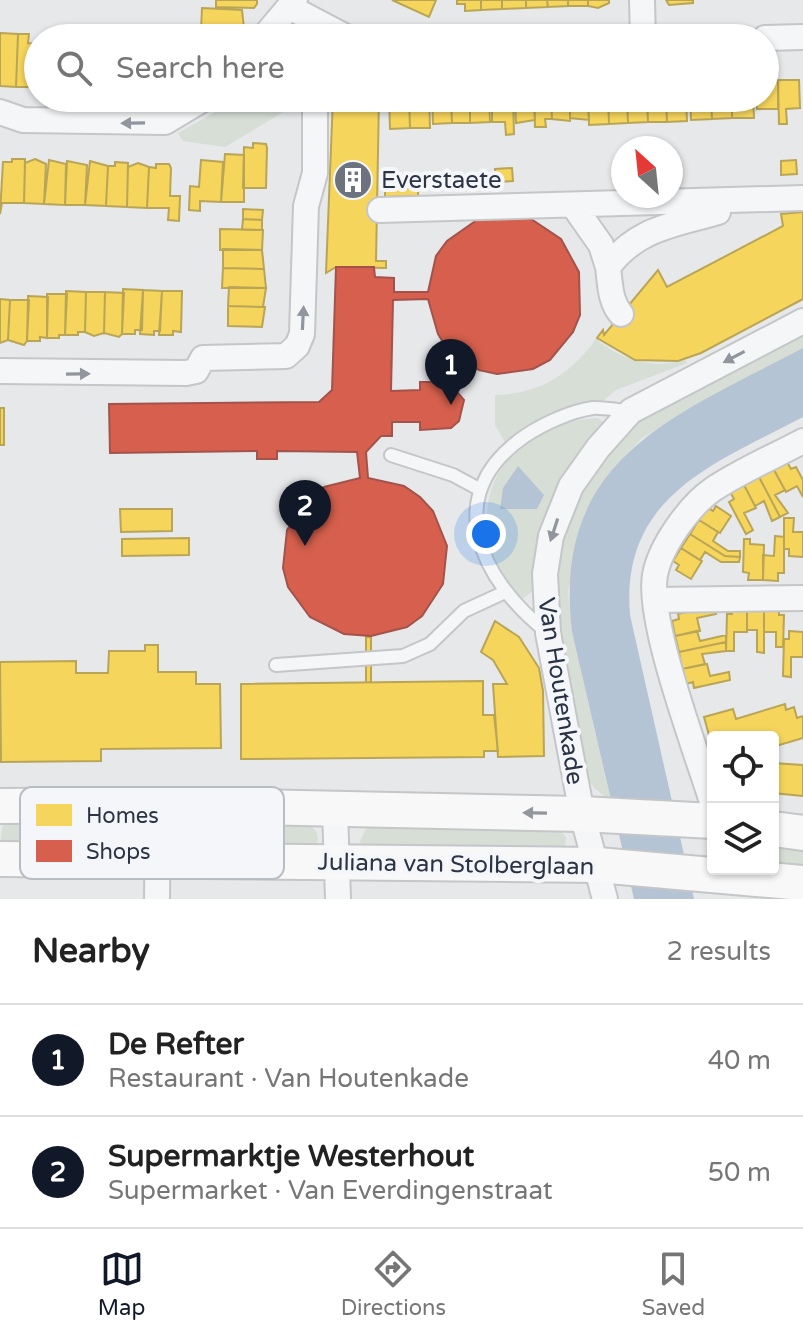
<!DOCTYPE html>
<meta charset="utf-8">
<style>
:root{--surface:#fff;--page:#f6f6f6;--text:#222;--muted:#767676;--line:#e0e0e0;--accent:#111827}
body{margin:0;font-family:"Varela Round",sans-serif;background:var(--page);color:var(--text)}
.controls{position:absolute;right:24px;bottom:24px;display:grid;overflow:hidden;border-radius:8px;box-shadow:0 2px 6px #0004}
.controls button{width:72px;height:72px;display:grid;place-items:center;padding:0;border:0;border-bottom:2px solid var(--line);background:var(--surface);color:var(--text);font:40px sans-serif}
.compass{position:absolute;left:611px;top:136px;width:72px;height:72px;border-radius:50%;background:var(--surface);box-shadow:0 2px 6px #0004;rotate:333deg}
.you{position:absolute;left:486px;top:534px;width:28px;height:28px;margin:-20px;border:6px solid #fff;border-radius:50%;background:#1a73e8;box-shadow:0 0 0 12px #1a73e833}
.badge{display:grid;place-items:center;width:52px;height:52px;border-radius:50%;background:var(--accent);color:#fff;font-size:26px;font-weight:700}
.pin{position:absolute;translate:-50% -66px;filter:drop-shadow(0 2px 4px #0008)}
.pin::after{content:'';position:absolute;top:42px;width:28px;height:24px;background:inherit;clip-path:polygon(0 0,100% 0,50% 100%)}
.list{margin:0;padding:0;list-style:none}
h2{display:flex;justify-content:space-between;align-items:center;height:104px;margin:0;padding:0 32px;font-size:34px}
h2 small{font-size:26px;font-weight:400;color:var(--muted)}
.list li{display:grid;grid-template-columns:52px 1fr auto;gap:24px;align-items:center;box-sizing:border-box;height:112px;padding:0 32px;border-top:2px solid var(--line)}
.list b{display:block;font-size:30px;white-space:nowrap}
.list p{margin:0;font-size:26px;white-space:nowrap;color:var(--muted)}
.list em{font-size:26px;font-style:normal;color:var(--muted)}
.icon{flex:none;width:44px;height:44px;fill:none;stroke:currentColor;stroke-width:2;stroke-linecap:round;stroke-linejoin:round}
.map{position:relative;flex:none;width:803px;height:899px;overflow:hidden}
.search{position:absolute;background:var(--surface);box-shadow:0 2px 6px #0004;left:24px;right:24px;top:24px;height:88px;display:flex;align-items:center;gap:20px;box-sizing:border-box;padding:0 28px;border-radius:44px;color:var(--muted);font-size:30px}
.sheet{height:328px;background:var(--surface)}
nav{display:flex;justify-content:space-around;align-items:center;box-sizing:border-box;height:112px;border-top:2px solid var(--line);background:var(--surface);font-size:22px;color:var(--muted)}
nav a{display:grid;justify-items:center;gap:4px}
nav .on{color:var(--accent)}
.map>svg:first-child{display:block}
.green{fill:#d6ded6}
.water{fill:#b4c4d5}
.homes{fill:#f6d55c;stroke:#b9a555;stroke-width:2}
.shops{fill:#d6604d;stroke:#a3534b;stroke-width:2}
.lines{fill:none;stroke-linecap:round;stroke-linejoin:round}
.lane-casing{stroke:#c4c6c8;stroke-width:16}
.street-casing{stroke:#c4c6c8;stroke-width:28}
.secondary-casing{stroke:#c4c6c8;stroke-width:38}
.lane{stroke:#f5f6f7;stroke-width:12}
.street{stroke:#f5f6f7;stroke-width:24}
.secondary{stroke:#f8f8f8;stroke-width:34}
.oneway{fill:#90959e}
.oneway2{fill:#92969e}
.labels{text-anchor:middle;stroke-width:8;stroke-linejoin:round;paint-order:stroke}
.poi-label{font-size:24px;fill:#2b3445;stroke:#f4f6f9;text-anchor:start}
.street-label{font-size:24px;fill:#2b3445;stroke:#f4f6f9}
.key{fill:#f4f6f9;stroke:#b8bcc3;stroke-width:2}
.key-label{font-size:22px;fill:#2b3445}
</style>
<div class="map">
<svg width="803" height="899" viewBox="0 0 803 899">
<rect width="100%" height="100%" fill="#e6e8ea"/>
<path class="green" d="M232,98H295V105L225,147L183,141L178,133L219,110Z
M803,332V348L642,438L613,469L594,498L568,591L572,632L611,801L594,788L585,774C578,731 570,689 563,646C560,628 555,609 554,591C553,526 591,460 641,420Z
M596,339C623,361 652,369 686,360L687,363L616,390L601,403L551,416L505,442L495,425V395C539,394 570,375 596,339Z
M598,418L606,424L536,589L522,599C505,588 497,566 491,547C471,475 527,421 598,418Z
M3,822L134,823L139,836L137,844L0,847Z
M178,824H308C318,831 319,836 317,847L172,845V826Z
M368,825L559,830L566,837L565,847L556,855L361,849L360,841Z
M773,845L803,848V877L773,869Z"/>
<path class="water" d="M803,348V417C716,463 620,495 630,615L694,899H634L572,632C551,457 674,417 803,348Z
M518,466L544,495L537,509H500L503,488Z"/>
<path class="homes" d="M216,0H257V4L254,8L216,7Z
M392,0H436L429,17Z
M457,0H481V10L465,11V4H457Z
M481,0H502V9L481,10Z
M502,0H526V8L502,9Z
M526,0H547L548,7L526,8Z
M547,0H568V6L548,7Z
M568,0H588V6H568Z
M588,0H609V3L598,8L588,6Z
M666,0H693V3L669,5Z
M202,8L242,10L244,28L241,32L201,30Z
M185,28L191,29V33L227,34V38H174L175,30Z
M0,33L18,34L16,87L0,86Z
M18,34H29L28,43L38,44L37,87H16Z
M778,80V109H757L756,98H765V81Z
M778,80H799L800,108L786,109L787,124H779Z
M333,98H379L376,261H386V268L336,267L326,273Z
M389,98H409L410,128L390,129Z
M409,98H429L430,128H410Z
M432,98H451L452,123L433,124Z
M451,98H470V123H452Z
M470,98H489L490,122L470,123Z
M492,98H513L514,134L506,135L505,122H492Z
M515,98H534L535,120L516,123Z
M534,98H551L552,119H545L546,127H535Z
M551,98H570V121L552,119Z
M570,98H588L589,120L570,118Z
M588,98H608L609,124L589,125Z
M608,98H627L628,123L609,124Z
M627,98H647L648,122L628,123Z
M647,98H666L667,122H648Z
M666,98H686L687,121L667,122Z
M690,98H711L712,119L691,120Z
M711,98H732V118L712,119Z
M732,98H753L754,118H732Z
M253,143L266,144L267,148L266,188H243L244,147L253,148Z
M225,154L244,155V202H221Z
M12,159H25L24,203H2L0,214L3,162H12Z
M35,159L46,164L44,204L24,203L25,163Z
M49,160L66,164L65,205L44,204Z
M201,160L223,162L221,202L200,201V211L189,210L190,186L199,187Z
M796,160L797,174L781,175V161Z
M67,161L87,165L85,205H65Z
M90,161L108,166L106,206L85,205Z
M115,162L128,163L127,207L106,206L108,166H115Z
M138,163L149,167L147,208L127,207L128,167Z
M156,164H169L171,168L170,196H180L179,221L168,220L169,208H147L149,167L156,168Z
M512,168L513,181L496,182L495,169Z
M418,188V196L385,197V189Z
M243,209L263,210L262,220L243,219Z
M803,212V299L701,353L678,361L635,360L597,338L603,330L604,335L658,270L667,287L783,226L781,214Z
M243,219L262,220V230H242Z
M220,229L263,230L262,250H220Z
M223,249L262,250L264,269L223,268Z
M223,268L264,269L266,288H222Z
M229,287L266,288L263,307L228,306Z
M123,289L143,290L142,330H135V334H122Z
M143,290L162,291L160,331H154V335L140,334Z
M66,291L86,292L85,332H78V335H65Z
M162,291H182L181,332L173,331V335H159Z
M86,292H105L104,333L94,336L85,332Z
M105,292L124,293L122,334L119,337L104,333Z
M47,294H67L65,335H59V338H47Z
M28,296L48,297L47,338L40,337V341H27Z
M0,299L10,300L8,340L0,343Z
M10,300H29L27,341L24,345L8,340Z
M228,306L265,307L262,327L228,326Z
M0,408H4V445H0Z
M787,462L791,469L796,467L803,480V497L797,486L786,492L774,470Z
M774,470L785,490L775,495L788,513L780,517L759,477Z
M759,477L780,517L772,521L764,501L755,506L744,485Z
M744,485L756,508L744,513L753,530L746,534L729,502L734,499L730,492Z
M716,506L731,516L720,533L699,520L707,507L713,511Z
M120,509H172V531L121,532Z
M784,518H794L793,532H803V557L789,556V549H784Z
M699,520L718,532L713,541L728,551H740V557L725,556L690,534Z
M690,534L725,556L740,557L739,562H721L705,552L700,560L681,548Z
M775,536L784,537V573H778V581L763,580V555L774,556Z
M189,538V555L122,556V539Z
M744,539H750V544L764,545L763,580H748L749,573L743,572Z
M681,548L702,561L691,579L676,570L679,565L673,561Z
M714,606L716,614L697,618L700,631L675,636L672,621L679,619L678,614Z
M732,607H747V632H734V651H726L727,614H732Z
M747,607H764V653L757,652V630H747Z
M764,607H779V615H784L783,647H776V632H764Z
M495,621L519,637L539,668L543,691L544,756L498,757L493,684H507L493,660L481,652Z
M697,631L700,641L726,635V642L679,652L675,636Z
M789,631L803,632V657H791V677L783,676L784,639H789Z
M366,637H371V682L366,683Z
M726,642V651L702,654L705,664L682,669L679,652Z
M145,645H158V672H196V684H220L221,748L101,749V761L1,762L0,662L76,661V673H108L109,651H145Z
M707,664L710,676L729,672L730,680L694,688L693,682L686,684L682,669Z
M483,681V715H494L498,751H484V757L241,759V684Z
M785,704L786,710L794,707L797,718L803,716V738L773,747V737H713V750L704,717L733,709L736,719Z
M773,763L803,765V796L773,793Z"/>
<path class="shops" d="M494,215L531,219L561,239L579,272L580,315L573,332L550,360L533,369L497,374L479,370L448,350L438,334L428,299L393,300L391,391L420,390V382H441L450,384L464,400L459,421L451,428L420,430V422H392V436H381L366,452L368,478L404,486L420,497L433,511L447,546L443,584L422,616L407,627L371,636L344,634L310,617L288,587L283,568L287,530L308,499L324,487L360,478L357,452L277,451V459H257V451L110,453L109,404L319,402L332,390L336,267H374L375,277L394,278V292H428L436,256L447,241L477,220Z"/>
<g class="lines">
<g class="lane-casing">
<path id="lane" d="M391,455L453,475L479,489
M548,633C480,580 439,495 525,436C543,424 571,411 593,408C604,407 619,411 630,411
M276,665L403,656L430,644L464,611L505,592"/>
</g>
<g class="street-casing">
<path id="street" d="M642,0L643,38
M289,7L348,38
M263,38L295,0
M765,38L803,37
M0,112L23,120L165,122L205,98
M573,205L601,245L608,267
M380,210L803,198
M621,314C610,302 610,283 608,267C637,228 674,225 718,212
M0,371L186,373L196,371L203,358L286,356L297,346L302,334L306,206L315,173V98
M657,600L803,598
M713,805C697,753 647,623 655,575C660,547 689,506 712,490C740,471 773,457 803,441
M335,811L338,899
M157,899L158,805
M605,899L582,814L548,633L545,574L551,536L571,486L598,448L631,411L803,321"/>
</g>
<g class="secondary-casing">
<path id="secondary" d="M0,806L158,805L582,814L713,821
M773,829L803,833
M0,859L598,865L803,883"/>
</g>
<use href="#lane" class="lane"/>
<use href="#street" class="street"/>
<use href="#secondary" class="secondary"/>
</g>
<defs><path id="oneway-solid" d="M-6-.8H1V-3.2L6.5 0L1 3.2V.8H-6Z" transform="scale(2)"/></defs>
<g class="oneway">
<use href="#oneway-solid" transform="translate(133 123) rotate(179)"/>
<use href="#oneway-solid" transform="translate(303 318) rotate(-87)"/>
<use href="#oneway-solid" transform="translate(734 357) rotate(152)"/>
<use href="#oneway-solid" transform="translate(78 374) rotate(-1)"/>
<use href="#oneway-solid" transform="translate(554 530) rotate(108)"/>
</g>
<use class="oneway2" href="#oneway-solid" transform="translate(535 813) rotate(-179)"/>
<defs>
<g id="building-disc" transform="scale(2)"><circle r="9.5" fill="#6c737f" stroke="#f4f6f9"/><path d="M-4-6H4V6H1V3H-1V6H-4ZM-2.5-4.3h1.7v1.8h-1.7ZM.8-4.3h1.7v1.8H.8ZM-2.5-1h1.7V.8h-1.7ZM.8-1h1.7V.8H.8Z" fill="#fff"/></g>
</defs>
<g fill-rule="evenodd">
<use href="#building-disc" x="353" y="180"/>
</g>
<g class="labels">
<g class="poi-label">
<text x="381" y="188">Everstaete</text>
</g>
<g class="street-label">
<text transform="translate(561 691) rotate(81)" y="8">Van Houtenkade</text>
<text transform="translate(456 864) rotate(1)" y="8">Juliana van Stolberglaan</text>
</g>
</g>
<rect x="20" y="787" width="264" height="92" rx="12" class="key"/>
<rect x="36" y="804" width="36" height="22" fill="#f6d55c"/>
<rect x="36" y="840" width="36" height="22" fill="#d6604d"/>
<g class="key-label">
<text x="86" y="823">Homes</text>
<text x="86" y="859">Shops</text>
</g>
</svg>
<div class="controls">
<button><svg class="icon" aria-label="locate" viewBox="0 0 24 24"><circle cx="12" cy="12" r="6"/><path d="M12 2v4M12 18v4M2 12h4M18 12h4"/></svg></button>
<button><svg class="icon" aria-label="layers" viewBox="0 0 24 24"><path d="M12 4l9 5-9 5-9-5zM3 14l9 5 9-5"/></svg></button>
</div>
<svg class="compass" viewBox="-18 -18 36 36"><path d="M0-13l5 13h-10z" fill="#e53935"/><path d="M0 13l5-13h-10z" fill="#767676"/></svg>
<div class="you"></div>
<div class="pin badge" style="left:451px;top:405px">1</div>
<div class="pin badge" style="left:305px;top:546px">2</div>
<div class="search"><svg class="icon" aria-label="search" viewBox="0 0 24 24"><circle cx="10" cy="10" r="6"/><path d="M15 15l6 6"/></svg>Search here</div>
</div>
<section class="sheet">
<h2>Nearby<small>2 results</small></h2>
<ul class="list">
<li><span class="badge">1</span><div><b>De Refter</b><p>Restaurant · Van Houtenkade</p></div><em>40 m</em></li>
<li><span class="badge">2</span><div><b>Supermarktje Westerhout</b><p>Supermarket · Van Everdingenstraat</p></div><em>50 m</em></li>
</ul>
</section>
<nav>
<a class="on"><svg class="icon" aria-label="map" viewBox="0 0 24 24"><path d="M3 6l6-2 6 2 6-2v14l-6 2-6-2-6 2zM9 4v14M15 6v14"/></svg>Map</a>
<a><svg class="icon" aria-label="directions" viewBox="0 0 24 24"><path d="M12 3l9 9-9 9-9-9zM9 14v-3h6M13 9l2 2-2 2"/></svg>Directions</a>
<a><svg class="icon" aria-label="saved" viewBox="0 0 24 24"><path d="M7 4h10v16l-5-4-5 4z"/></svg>Saved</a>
</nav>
